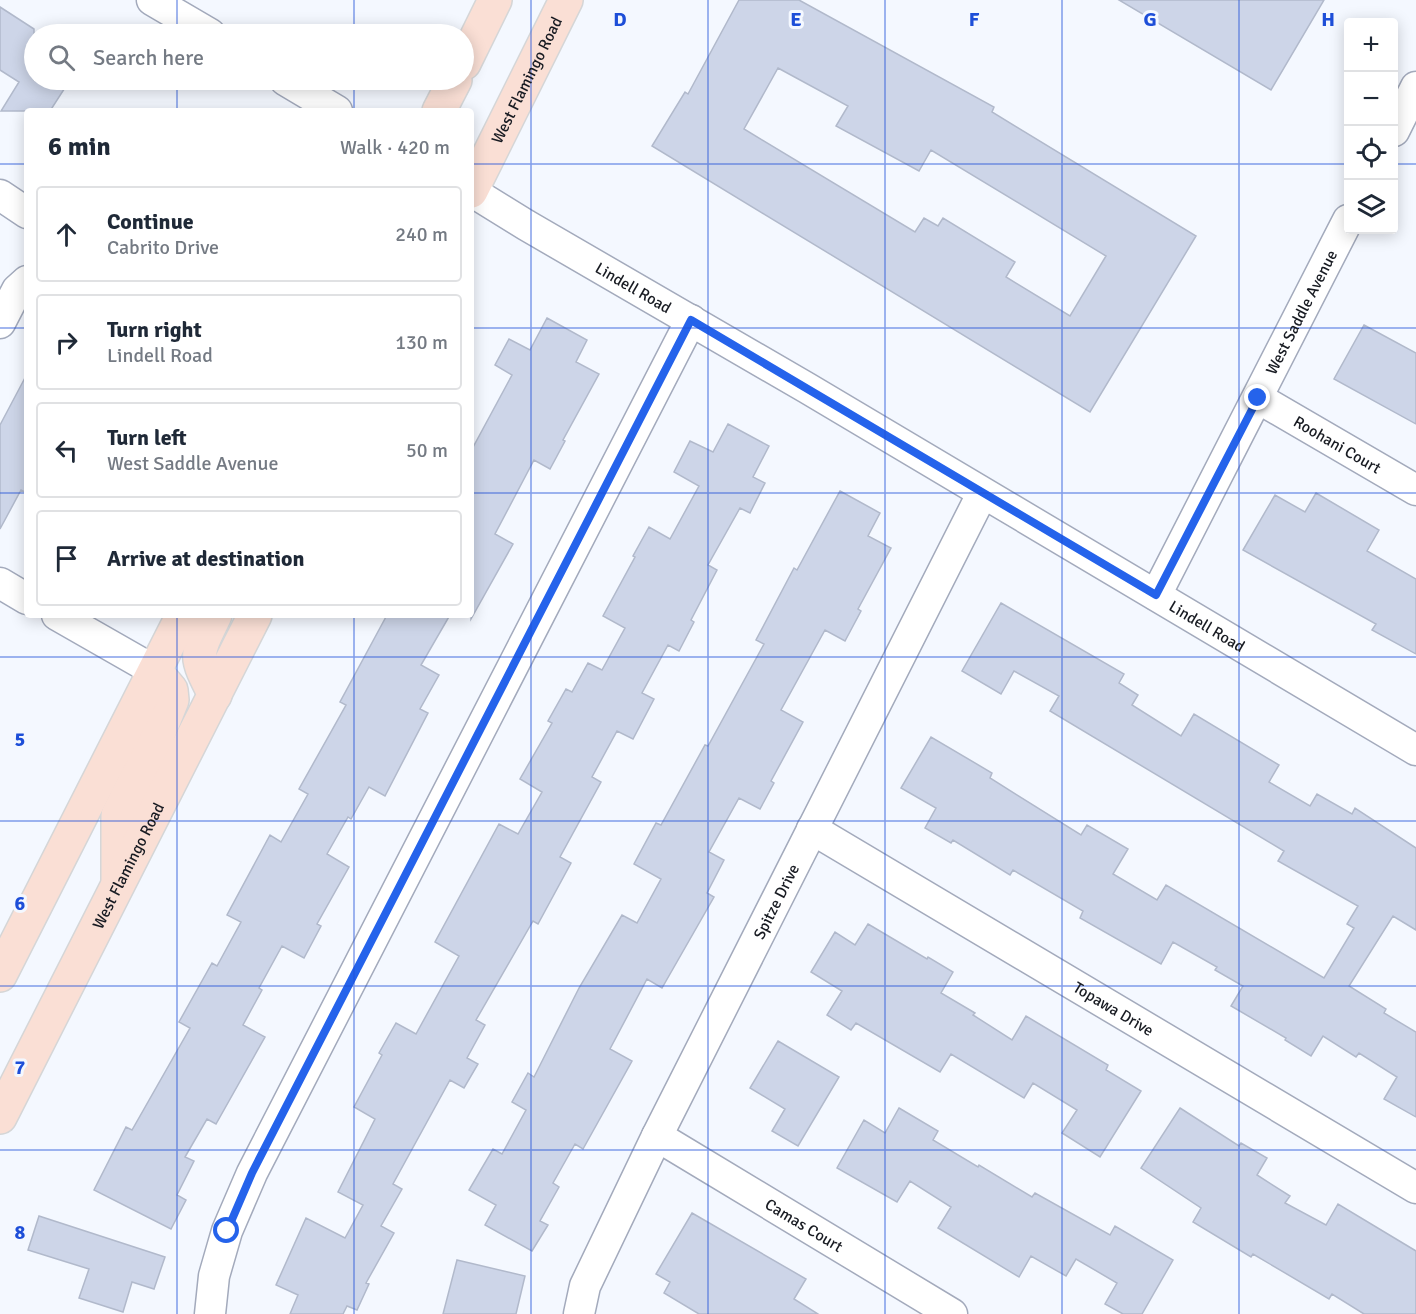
<!DOCTYPE html>
<meta charset="utf-8">
<style>
:root{--surface:#fff;--page:#f6f6f7;--text:#1f2937;--muted:#747a83;--line:#e0e1e3}
body{margin:0;font-family:Signika,sans-serif;background:var(--page);color:var(--text)}
.controls{position:absolute;right:18px;top:18px;display:grid;overflow:hidden;border-radius:6px;box-shadow:0 3px 15px #0003}
.controls button{width:54px;height:54px;display:grid;place-items:center;padding:0;border:0;border-bottom:2px solid var(--line);background:var(--surface);color:var(--text);font:30px sans-serif}
.stop{position:absolute;width:18px;height:18px;margin:-14px;border:4px solid #2563eb;border-radius:50%;background:#fff}
.stop.end{background:#2563eb;border-color:#fff;box-shadow:0 2px 6px #0008}
.list{margin:0;padding:0;list-style:none}
h2{display:flex;justify-content:space-between;align-items:center;height:78px;margin:0;padding:0 24px;font-size:26px}
h2 small{font-size:20px;font-weight:400;color:var(--muted)}
.list li{display:grid;grid-template-columns:39px 1fr auto;gap:18px;align-items:center;box-sizing:border-box;height:96px;margin:0 12px 12px;padding:0 12px;border:2px solid var(--line);border-radius:6px}
.list b{display:block;font-size:22px;white-space:nowrap}
.list p{margin:0;font-size:20px;white-space:nowrap;color:var(--muted)}
.list em{font-size:20px;font-style:normal;color:var(--muted)}
.icon{flex:none;width:33px;height:33px;fill:none;stroke:currentColor;stroke-width:2;stroke-linecap:round;stroke-linejoin:round}
.map{position:relative;flex:none;width:1416px;height:1314px;overflow:hidden}
.search{position:absolute;background:var(--surface);box-shadow:0 3px 15px #0003;left:24px;top:24px;width:450px;height:66px;display:flex;align-items:center;gap:15px;box-sizing:border-box;padding:0 21px;border-radius:33px;color:var(--muted);font-size:22px}
.panel{position:absolute;background:var(--surface);box-shadow:0 3px 15px #0003;left:24px;top:108px;width:450px;height:510px;border-radius:6px}
.map>svg:first-child{display:block}
.building{fill:#cdd5e8;stroke:#b1b9cb;stroke-width:1.5;fill-rule:evenodd}
.lines{fill:none;stroke-linecap:round;stroke-linejoin:round}
.minor-casing{stroke:#a3aabc;stroke-width:33}
.major-casing{stroke:#d5d6d7;stroke-width:36}
.minor{stroke:#fff;stroke-width:30}
.major{stroke:#fadfd5;stroke-width:33}
.route{stroke:#2563eb;stroke-width:8}
.grid{fill:none;stroke:#1d4ed8;stroke-width:1.5;stroke-opacity:0.55}
.labels{text-anchor:middle;stroke-width:6;stroke-linejoin:round;paint-order:stroke}
.street-label{font-size:16px;fill:#181b22;stroke:#f4f8ff}
.grid-label{font-size:20px;text-anchor:middle;font-weight:bold;fill:#1d4ed8;stroke:#f4f8ff;stroke-width:6;stroke-linejoin:round;paint-order:stroke}
</style>
<div class="map">
<svg width="1416" height="1314" viewBox="0 0 1416 1314">
<rect width="100%" height="100%" fill="#f4f8ff"/>
<path class="building" d="M739,0H799L994,107L992,112L1196,236L1090,412L652,146L685,92L688,94ZM778,68L848,106L836,126L919,171L931,150L1106,256L1070,316L1006,277L1015,262L943,218L938,226L924,218L915,232L744,129Z
M1119,0H1324L1271,90Z
M0,7L34,29V80H70L50,111H1L19,82L0,70Z
M547,318L587,340L576,362L599,374L563,440L565,441L550,469L534,460L495,534L513,544L471,619V451L512,375L495,365L509,339L530,350Z
M1364,325L1416,353V424L1334,379Z
M27,374V493L21,490L0,529V425Z
M728,424L769,446L753,477L765,483L750,513L740,508L708,565L717,570L691,620L694,622L679,651L668,645L642,693L654,699L633,739L617,731L592,777L601,782L560,857L571,863L538,924L533,921L476,1020L485,1025L467,1058L478,1064L464,1088L450,1080L393,1184L402,1189L381,1226L394,1233L366,1283L369,1284L357,1310L347,1306L343,1314H290L298,1295L276,1285L306,1218L345,1238L363,1205L338,1192L375,1119L354,1107L382,1055L379,1053L396,1023L416,1034L459,956L435,942L499,824L518,834L542,792L520,779L552,723L548,721L566,689L572,692L588,663L602,670L625,628L603,616L635,557L633,556L649,527L670,539L699,486L674,472L690,441L713,452Z
M840,491L880,513L868,536L891,548L858,609L861,611L845,641L825,630L781,710L803,722L771,781L774,783L760,809L739,798L709,852L724,860L707,893L714,897L662,988L647,979L610,1049L632,1061L583,1149L575,1144L553,1183L559,1187L540,1221L548,1225L532,1251L485,1225L496,1205L469,1190L493,1149L502,1154L526,1110L512,1102L528,1073L534,1077L579,988L622,915L637,923L661,879L634,864L656,823L661,825L705,745L708,746L764,644L756,640L794,568L797,570Z
M1316,493L1379,530L1367,551L1416,579V654L1372,630L1376,624L1243,550L1275,495L1305,512Z
M1001,603L1124,674L1119,683L1138,695L1132,705L1181,736L1194,714L1279,765L1269,782L1310,806L1317,794L1352,814L1355,808L1416,848V930L1393,916L1349,986L1386,1009L1384,1013L1416,1032V1117L1384,1099L1397,1077L1359,1053L1356,1057L1323,1036L1311,1056L1285,1040L1286,1038L1231,1006L1243,986L1215,970L1217,967L1173,942L1161,964L1080,918L1083,911L1013,870L1010,875L953,840L951,843L925,828L936,808L901,788L931,737L992,773L990,778L1081,835L1087,825L1128,849L1113,874L1157,900L1166,885L1324,978L1354,928L1347,924L1358,906L1278,861L1284,851L1050,711L1059,696L1014,671L1001,694L962,671Z
M387,615H450L421,665L439,675L420,709L428,713L385,796L369,787L351,819L348,817L327,854L349,867L317,924L321,926L304,958L282,946L259,988L262,990L243,1025L265,1037L216,1124L207,1119L185,1157L194,1161L177,1195L186,1200L171,1229L94,1190L126,1127L132,1130L190,1028L179,1022L212,963L217,966L241,922L227,915L270,835L281,842L308,794L299,789L346,705L340,702Z
M868,924L927,959L928,957L953,972L941,993L975,1013L973,1015L1012,1040L1026,1016L1108,1065L1106,1070L1141,1091L1100,1157L1062,1133L1077,1110L1033,1083L1024,1098L951,1054L940,1072L856,1023L851,1030L827,1015L842,991L811,972L835,932L855,945Z
M778,1041L839,1077L798,1146L772,1131L785,1109L750,1088Z
M899,1108L938,1131L933,1140L978,1167L979,1165L1032,1197L1035,1193L1110,1235L1115,1226L1173,1260L1142,1314H1123L1105,1304L1117,1283L1076,1259L1066,1276L1031,1256L1019,1277L938,1228L951,1207L910,1181L897,1202L837,1168L864,1120L885,1133Z
M1180,1108L1239,1146L1241,1143L1267,1158L1257,1175L1290,1196L1285,1203L1326,1225L1338,1204L1416,1251V1314H1364L1332,1294L1329,1299L1253,1254L1251,1257L1193,1222L1201,1208L1141,1168Z
M692,1213L806,1279L794,1299L818,1314H699L664,1293L670,1282L656,1274Z
M39,1216L165,1257L154,1289L132,1282L123,1312L79,1298L89,1269L28,1250Z
M457,1260L525,1276L516,1314H443Z"/>
<g class="lines">
<g class="minor-casing">
<g id="minor">
<path d="M152,0L210,34"/>
<path d="M285,80L337,111"/>
<path d="M1394,131L1416,87"/>
<path id="s1" d="M471,191L526,225L807,388L1416,750"/>
<path d="M0,195L27,213"/>
<path d="M0,323L17,290L27,281"/>
<path id="s2" d="M1258,398L1416,490"/>
<path d="M0,583L27,599"/>
<path id="s3" d="M1156,595L1348,220"/>
<path d="M57,615L155,671"/>
<path id="s4" d="M812,829L1416,1188"/>
<path id="s5" d="M657,1136L952,1314"/>
<path d="M210,1314L214,1276L227,1231L252,1173L691,320"/>
<path id="s6" d="M579,1314L585,1286L657,1136L982,494"/>
</g>
</g>
<g class="major-casing">
<g id="major">
<path d="M464,63L495,0"/>
<path d="M439,111L455,80"/>
<path id="s7" d="M471,191L566,0"/>
<path d="M215,695C194,654 195,656 215,615"/>
<path d="M118,880V815L157,737L172,700L171,690L155,671"/>
<path d="M0,975L183,615"/>
<path id="s8" d="M0,1117L255,615"/>
</g>
</g>
<use href="#minor" class="minor"/>
<use href="#major" class="major"/>
</g>
<g class="lines">
<path class="route" d="M227,1231L252,1173L691,320L1156,595L1258,398"/>
</g>
<path class="grid" d="M177,0V34M354,0V34M531,0V1314M708,0V1314M885,0V1314M1062,0V1314M1239,0V1314M177,80V111M354,80V111M0,164H27M471,164H1348M1394,164H1416M0,328H27M471,328H1416M0,493H27M471,493H1416M177,615V1314M354,615V1314M0,657H1416M0,821H1416M0,986H1416M0,1150H1416"/>
<g class="labels">
<g class="street-label">
<text dy="6" stroke="none"><textPath href="#s7" startOffset="124">West Flamingo Road</textPath></text>
<text dy="6" stroke="none"><textPath href="#s1" startOffset="189">Lindell Road</textPath></text>
<text dy="6" stroke="none"><textPath href="#s3" startOffset="318">West Saddle Avenue</textPath></text>
<text dy="6" stroke="none"><textPath href="#s2" startOffset="92">Roohani Court</textPath></text>
<text dy="6" stroke="none"><textPath href="#s1" startOffset="855">Lindell Road</textPath></text>
<text dy="6" stroke="none"><textPath href="#s8" startOffset="282">West Flamingo Road</textPath></text>
<text dy="6" stroke="none"><textPath href="#s6" startOffset="458">Spitze Drive</textPath></text>
<text dy="6" stroke="none"><textPath href="#s4" startOffset="351">Topawa Drive</textPath></text>
<text dy="6" stroke="none"><textPath href="#s5" startOffset="172">Camas Court</textPath></text>
</g>
</g>
<g class="grid-label">
<text x="620" y="26">D</text>
<text x="796" y="26">E</text>
<text x="974" y="26">F</text>
<text x="1150" y="26">G</text>
<text x="1328" y="26">H</text>
<text x="20" y="746">5</text>
<text x="20" y="910">6</text>
<text x="20" y="1074">7</text>
<text x="20" y="1239">8</text>
</g>
</svg>
<div class="controls">
<button>+</button>
<button>−</button>
<button><svg class="icon" aria-label="locate" viewBox="0 0 24 24"><circle cx="12" cy="12" r="6"/><path d="M12 2v4M12 18v4M2 12h4M18 12h4"/></svg></button>
<button><svg class="icon" aria-label="layers" viewBox="0 0 24 24"><path d="M12 4l9 5-9 5-9-5zM3 14l9 5 9-5"/></svg></button>
</div>
<div class="stop" style="left:227px;top:1231px"></div>
<div class="stop end" style="left:1258px;top:398px"></div>
<div class="search"><svg class="icon" aria-label="search" viewBox="0 0 24 24"><circle cx="10" cy="10" r="6"/><path d="M15 15l6 6"/></svg>Search here</div>
<section class="panel">
<h2>6 min<small>Walk · 420 m</small></h2>
<ul class="list">
<li><svg class="icon" aria-label="ahead" viewBox="0 0 24 24"><path d="M12 20V5M6 11l6-6 6 6"/></svg><div><b>Continue</b><p>Cabrito Drive</p></div><em>240 m</em></li>
<li><svg class="icon" aria-label="right" viewBox="0 0 24 24"><path d="M7 20v-9h11M14 6l5 5-5 5"/></svg><div><b>Turn right</b><p>Lindell Road</p></div><em>130 m</em></li>
<li><svg class="icon" aria-label="left" viewBox="0 0 24 24"><path d="M17 20v-9H6M10 6l-5 5 5 5"/></svg><div><b>Turn left</b><p>West Saddle Avenue</p></div><em>50 m</em></li>
<li><svg class="icon" aria-label="arrive" viewBox="0 0 24 24"><path d="M6 21V4h12l-3 4 3 4H6"/></svg><div><b>Arrive at destination</b></div></li>
</ul>
</section>
</div>
